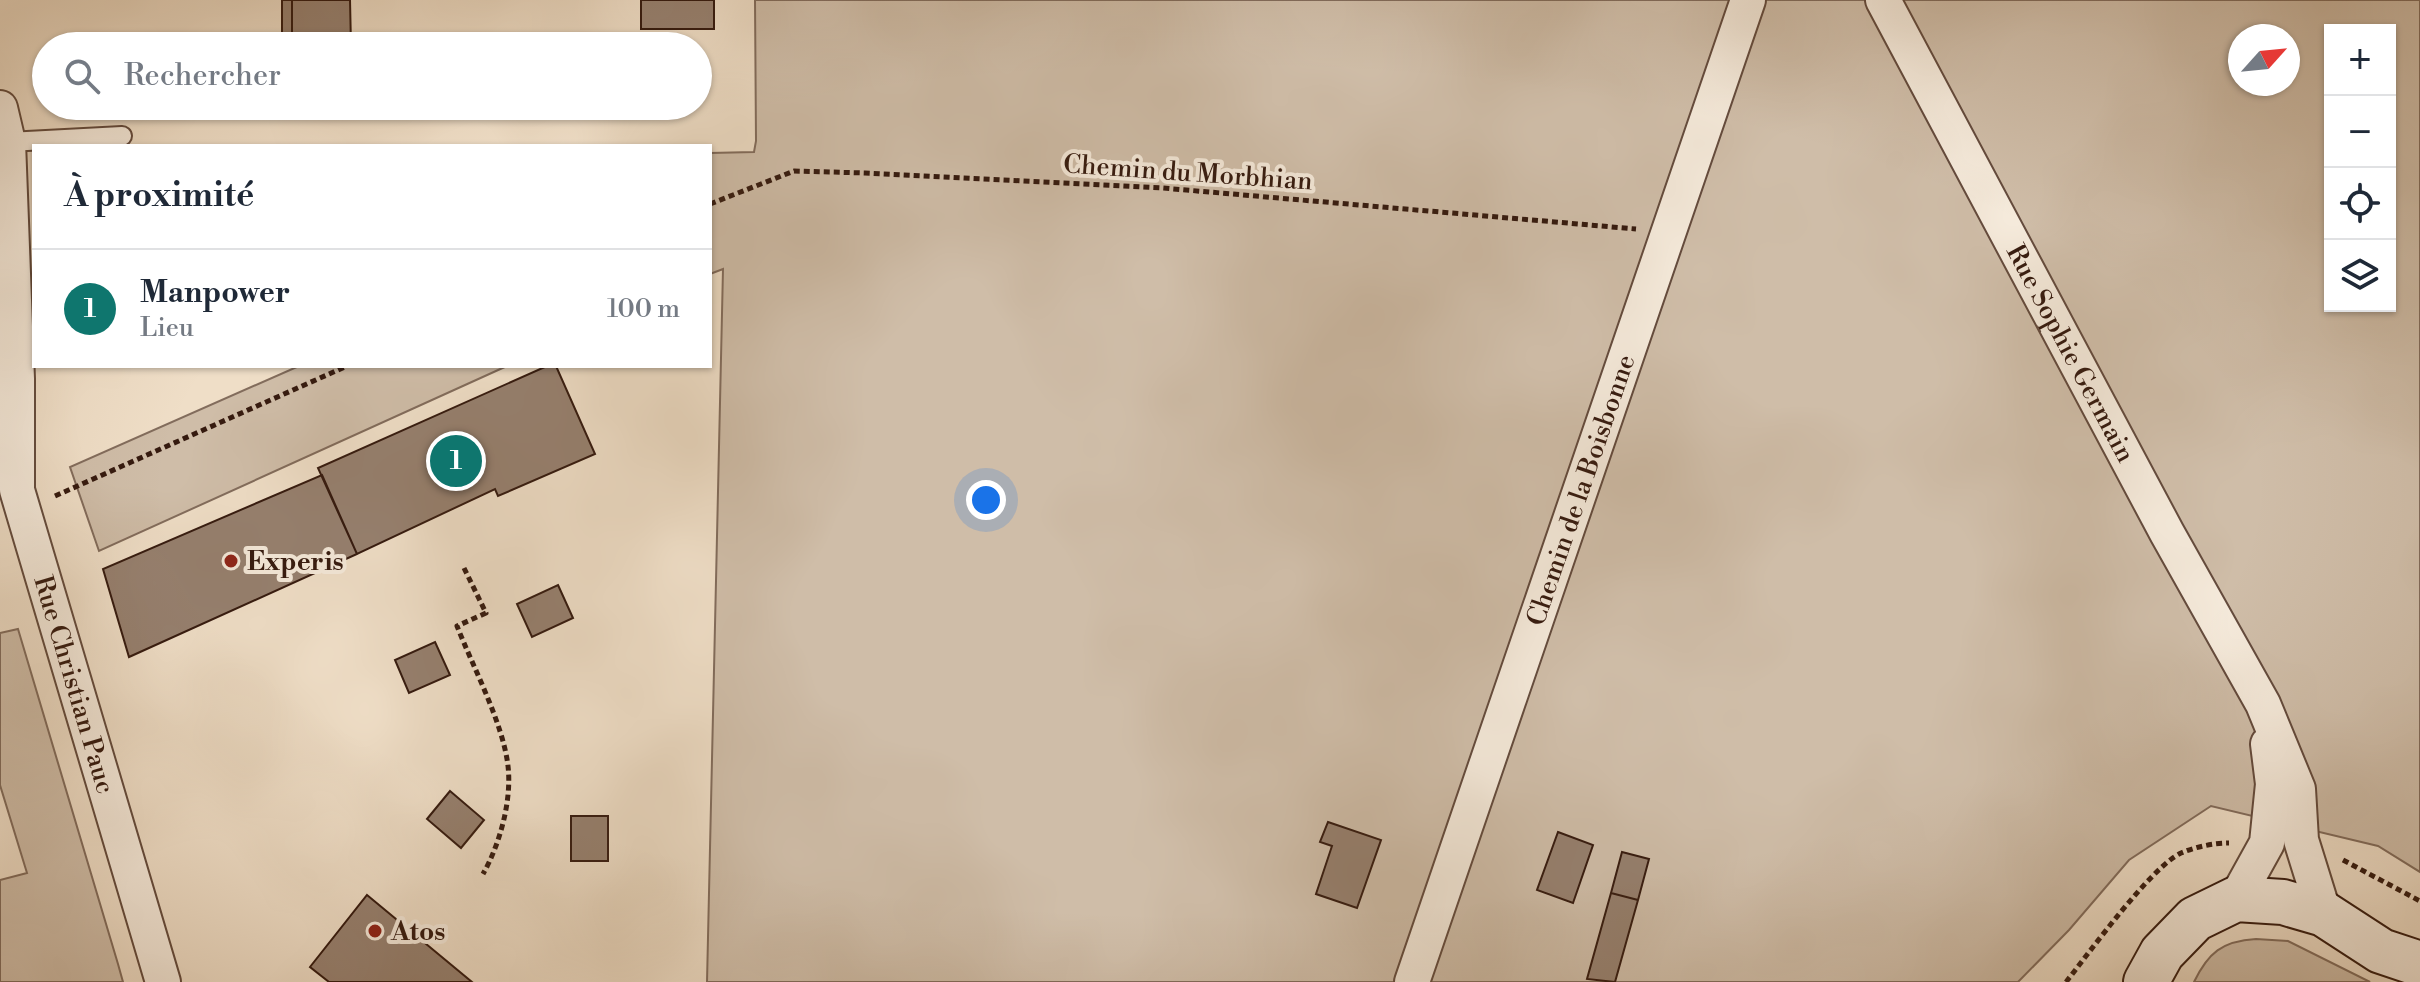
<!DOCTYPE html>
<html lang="fr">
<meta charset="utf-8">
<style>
:root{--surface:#fff;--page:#f2f2f3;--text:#1f2937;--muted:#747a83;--line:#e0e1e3;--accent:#0f766e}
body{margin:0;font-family:"Libre Bodoni",serif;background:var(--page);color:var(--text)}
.controls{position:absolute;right:24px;top:24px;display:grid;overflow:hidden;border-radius:0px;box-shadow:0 2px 6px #0004}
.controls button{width:72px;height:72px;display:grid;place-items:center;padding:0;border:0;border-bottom:2px solid var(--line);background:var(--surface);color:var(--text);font:40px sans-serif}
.compass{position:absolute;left:2228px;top:24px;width:72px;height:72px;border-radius:50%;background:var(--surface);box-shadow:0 2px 6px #0004;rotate:63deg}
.you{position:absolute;left:986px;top:500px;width:28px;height:28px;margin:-20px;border:6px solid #fff;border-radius:50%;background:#1a73e8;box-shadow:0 0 0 12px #1a73e833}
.badge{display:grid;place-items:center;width:52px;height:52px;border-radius:50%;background:var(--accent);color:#fff;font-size:26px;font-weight:700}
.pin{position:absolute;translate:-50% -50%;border:4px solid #fff;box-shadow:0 2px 8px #0006}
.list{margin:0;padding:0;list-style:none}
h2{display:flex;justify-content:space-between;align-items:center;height:104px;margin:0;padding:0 32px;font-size:34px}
h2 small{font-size:26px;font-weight:400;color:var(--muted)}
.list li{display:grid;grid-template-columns:52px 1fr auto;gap:24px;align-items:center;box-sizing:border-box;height:120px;padding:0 32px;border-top:2px solid var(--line)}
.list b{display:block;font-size:30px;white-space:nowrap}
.list p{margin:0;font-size:26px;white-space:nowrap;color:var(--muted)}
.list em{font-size:26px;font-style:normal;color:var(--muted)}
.icon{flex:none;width:44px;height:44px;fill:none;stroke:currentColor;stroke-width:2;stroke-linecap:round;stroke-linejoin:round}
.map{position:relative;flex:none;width:2420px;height:982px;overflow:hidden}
.search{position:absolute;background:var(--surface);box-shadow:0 2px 6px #0004;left:32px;top:32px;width:680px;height:88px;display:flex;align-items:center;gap:20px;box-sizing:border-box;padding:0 28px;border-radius:44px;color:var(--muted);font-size:30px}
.panel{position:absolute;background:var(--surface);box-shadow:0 2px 6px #0004;left:32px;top:144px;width:680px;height:224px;border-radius:0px}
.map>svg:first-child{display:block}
.green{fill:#cfbda8;stroke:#826c5c;stroke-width:2;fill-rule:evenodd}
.building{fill:#96806f;stroke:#351a0f;stroke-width:2}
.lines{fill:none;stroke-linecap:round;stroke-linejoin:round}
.lane-casing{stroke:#644b3d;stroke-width:22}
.street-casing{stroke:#644b3d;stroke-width:38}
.secondary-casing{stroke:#351a0f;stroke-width:48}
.path{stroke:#351a0f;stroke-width:5;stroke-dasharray:6 4;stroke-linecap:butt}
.lane{stroke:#f5eadb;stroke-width:18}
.street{stroke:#f5eadb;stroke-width:34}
.secondary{stroke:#f5eadb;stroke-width:44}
.poi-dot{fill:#8f2418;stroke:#f5eadb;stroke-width:3}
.labels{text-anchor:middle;stroke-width:8;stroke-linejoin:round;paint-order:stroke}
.street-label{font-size:26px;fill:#351a0f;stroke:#f5eadb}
.poi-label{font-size:26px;font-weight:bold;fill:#351a0f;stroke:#f5eadb;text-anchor:start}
</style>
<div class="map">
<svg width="2420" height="982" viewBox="0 0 2420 982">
<rect width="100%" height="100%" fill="#efdec7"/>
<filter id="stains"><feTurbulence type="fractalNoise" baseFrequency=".0025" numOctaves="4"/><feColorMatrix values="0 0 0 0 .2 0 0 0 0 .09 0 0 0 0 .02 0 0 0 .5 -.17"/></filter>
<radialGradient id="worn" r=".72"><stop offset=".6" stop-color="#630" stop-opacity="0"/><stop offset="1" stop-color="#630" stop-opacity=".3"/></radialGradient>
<path class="green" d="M755,0H2420V872L2378,846L2211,806L2129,860L2069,930L2018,982H707L723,269L710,274V153L754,152L756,141ZM2330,30H2390V306H2330ZM2240,36H2288V84H2240Z
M299,366H507L99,551L70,467Z
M18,629L118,964L123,982H0V880L27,873L0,785V633Z
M2256,939L2288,941L2370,982H2194C2208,953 2222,941 2256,939Z"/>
<path class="building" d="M282,0H292V46H282Z
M292,0H350L351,46H292Z
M641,0H714V29H641Z
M283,106L351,108V115L283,116Z
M547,366H556L595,454L498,496L495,489L357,554L318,468Z
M322,475L357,554L129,657L103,569Z
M558,585L573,618L532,637L517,604Z
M435,642L450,675L409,693L395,660Z
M450,791L484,820L461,848L427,819Z
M571,816H608V861H571Z
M1328,822L1381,840L1357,908L1316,894L1332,846L1320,842Z
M1558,832L1593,845L1573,903L1537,890Z
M1622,852L1649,859L1638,900L1611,893Z
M1611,893L1638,900L1615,982L1587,979Z
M367,895L472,982H329L310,967Z"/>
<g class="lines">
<g class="lane-casing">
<path id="lane" d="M8,142L122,136"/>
</g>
<g class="street-casing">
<g id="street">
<path id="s1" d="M1883,0L2167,533L2263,704L2298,789L2301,840L2324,914"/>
<path id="s2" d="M0,108L8,142L17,379V490L163,982"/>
<path d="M2236,899L2267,843L2273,784L2268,744"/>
<path id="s3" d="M1412,982L1748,0"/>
</g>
</g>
<g class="secondary-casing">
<path id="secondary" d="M2146,982L2162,953L2195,919L2236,899L2283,902L2324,914L2381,951L2420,964"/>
</g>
<path class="path" d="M710,204L794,171L865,173L1163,188L1636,229
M55,496L347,366
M464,568L486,613L457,626C473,667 503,723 508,766C512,800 500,844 483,874
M2343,860L2420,901
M2066,982C2089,953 2151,867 2181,853C2195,847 2213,843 2229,843"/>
<use href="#lane" class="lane"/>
<use href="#street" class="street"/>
<use href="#secondary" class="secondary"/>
</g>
<g class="poi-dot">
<circle cx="231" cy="561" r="8"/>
<circle cx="375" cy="931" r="8"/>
</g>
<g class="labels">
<g class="street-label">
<text transform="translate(1188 172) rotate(4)" y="9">Chemin du Morbhian</text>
<text dy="9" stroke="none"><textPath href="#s1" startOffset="400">Rue Sophie Germain</textPath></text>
<text dy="9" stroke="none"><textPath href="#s3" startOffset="520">Chemin de la Boisbonne</textPath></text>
<text dy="9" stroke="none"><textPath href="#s2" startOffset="586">Rue Christian Pauc</textPath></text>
</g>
<g class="poi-label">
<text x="247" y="570">Experis</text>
<text x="391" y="940">Atos</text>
</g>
</g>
<rect width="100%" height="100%" filter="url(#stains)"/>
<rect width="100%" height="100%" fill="url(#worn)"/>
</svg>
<div class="controls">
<button>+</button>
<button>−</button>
<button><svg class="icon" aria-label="locate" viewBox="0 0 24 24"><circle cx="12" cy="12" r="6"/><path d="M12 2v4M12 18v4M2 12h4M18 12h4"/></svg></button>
<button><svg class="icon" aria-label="layers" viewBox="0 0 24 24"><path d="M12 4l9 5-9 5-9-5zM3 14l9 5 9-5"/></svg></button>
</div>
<svg class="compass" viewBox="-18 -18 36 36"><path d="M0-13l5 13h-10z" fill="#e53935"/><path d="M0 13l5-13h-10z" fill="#747a83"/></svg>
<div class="you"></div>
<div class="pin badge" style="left:456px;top:461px">1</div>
<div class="search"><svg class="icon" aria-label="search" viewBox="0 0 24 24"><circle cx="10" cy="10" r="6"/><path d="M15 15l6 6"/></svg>Rechercher</div>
<section class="panel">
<h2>À proximité<small></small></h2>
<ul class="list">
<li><span class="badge">1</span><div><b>Manpower</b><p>Lieu</p></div><em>100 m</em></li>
</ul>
</section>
</div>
